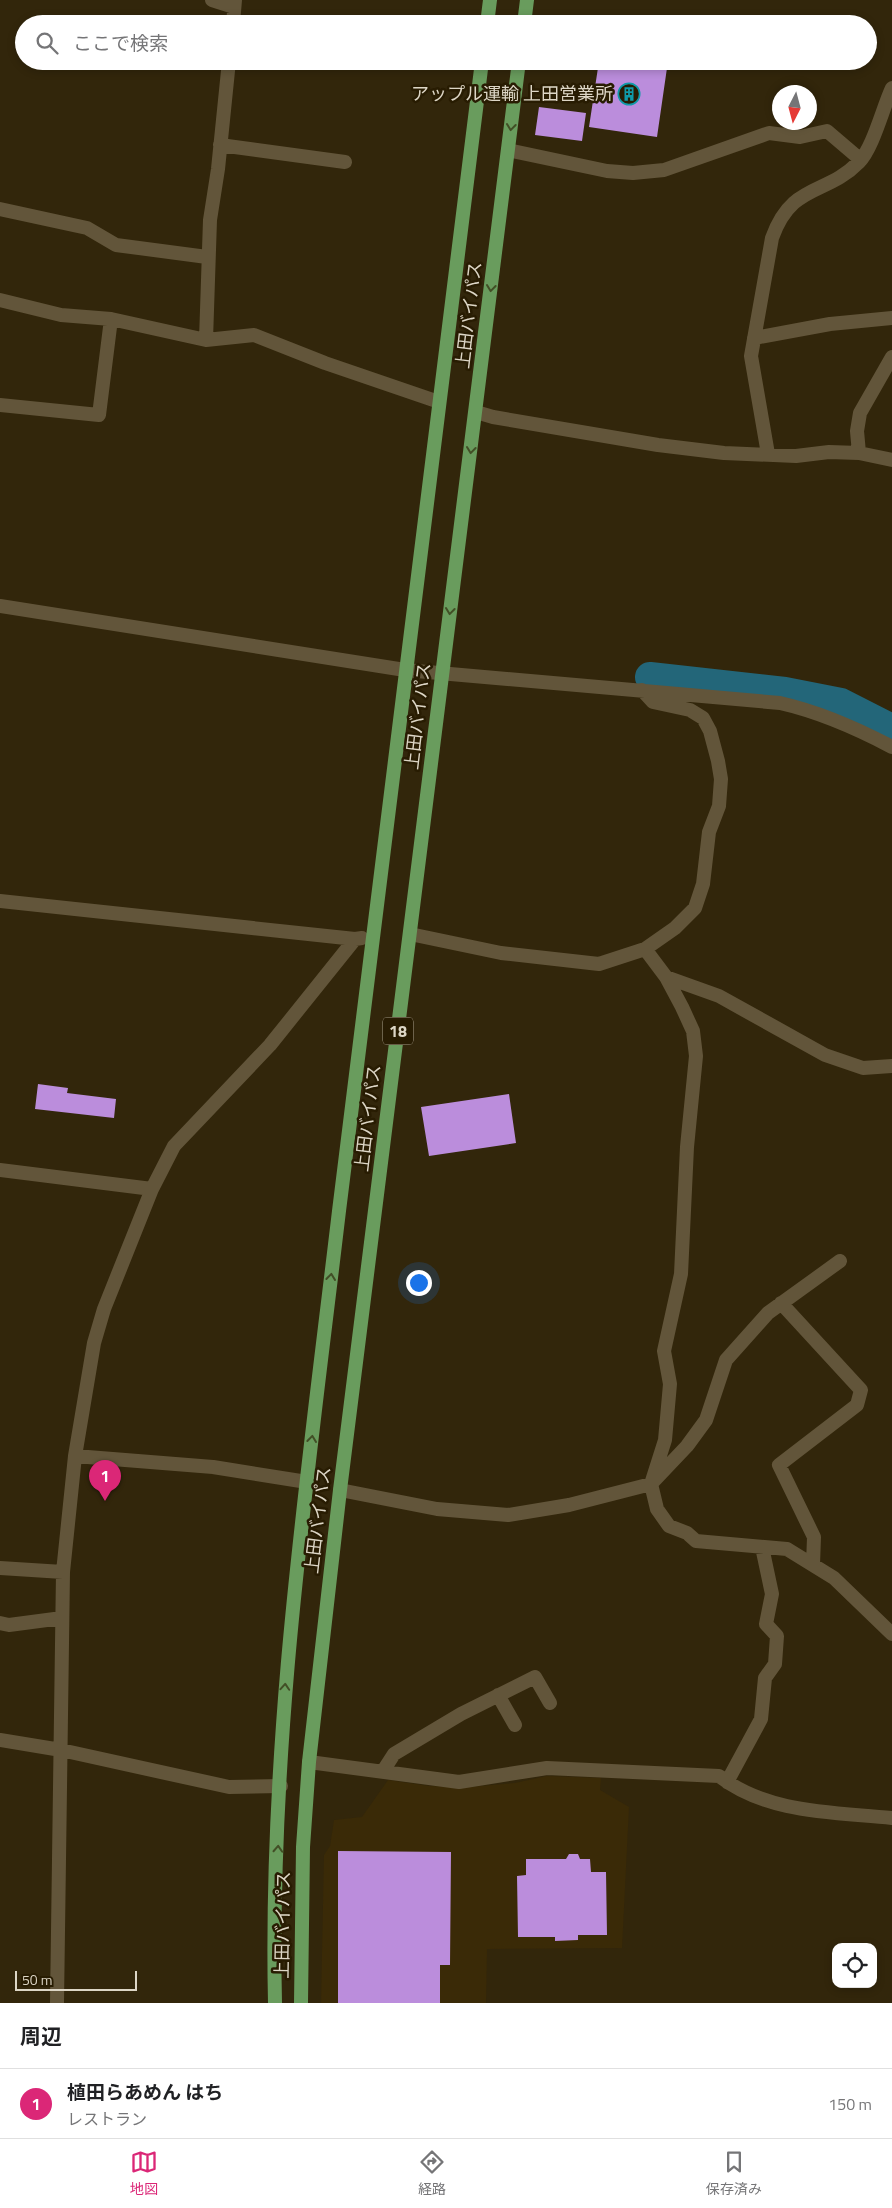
<!DOCTYPE html>
<html lang="ja">
<meta charset="utf-8">
<style>
:root{--surface:#fff;--page:#f6f6f6;--text:#202124;--muted:#757577;--line:#e0e0e0;--accent:#db2777}
body{margin:0;font-family:"Titillium Web","Noto Sans JP",sans-serif;background:var(--page);color:var(--text)}
.controls{position:absolute;right:15px;bottom:15px;display:grid;overflow:hidden;border-radius:10px;box-shadow:0 2px 8px #0003}
.controls button{width:45px;height:45px;display:grid;place-items:center;padding:0;border:0;border-bottom:1px solid var(--line);background:var(--surface);color:var(--text);font:25px sans-serif}
.compass{position:absolute;left:772px;top:85px;width:45px;height:45px;border-radius:50%;background:var(--surface);box-shadow:0 2px 8px #0003;rotate:186deg}
.scale{position:absolute;left:15px;bottom:12px;width:122px;box-sizing:border-box;padding-left:5px;border:2px solid #ddd6c6;border-top:0;font-size:14px;line-height:18px;white-space:nowrap;color:#ddd6c6;-webkit-text-stroke:4px #281c02;paint-order:stroke}
.you{position:absolute;left:418px;top:1282px;width:18px;height:18px;margin:-12px;border:4px solid #fff;border-radius:50%;background:#1a73e8;box-shadow:0 0 0 8px #1a73e833}
.badge{display:grid;place-items:center;width:32px;height:32px;border-radius:50%;background:var(--accent);color:#fff;font-size:16px;font-weight:700}
.pin{position:absolute;translate:-50% -41px;filter:drop-shadow(0 1px 2px #0008)}
.pin::after{content:'';position:absolute;top:26px;width:18px;height:15px;background:inherit;clip-path:polygon(0 0,100% 0,50% 100%)}
.list{margin:0;padding:0;list-style:none}
h2{display:flex;justify-content:space-between;align-items:center;height:65px;margin:0;padding:0 20px;font-size:21px}
h2 small{font-size:16px;font-weight:400;color:var(--muted)}
.list li{display:grid;grid-template-columns:32px 1fr auto;gap:15px;align-items:center;box-sizing:border-box;height:70px;padding:0 20px;border-top:1px solid var(--line)}
.list b{display:block;font-size:19px;white-space:nowrap}
.list p{margin:0;font-size:16px;white-space:nowrap;color:var(--muted)}
.list em{font-size:16px;font-style:normal;color:var(--muted)}
.icon{flex:none;width:28px;height:28px;fill:none;stroke:currentColor;stroke-width:2;stroke-linecap:round;stroke-linejoin:round}
.map{position:relative;flex:none;width:892px;height:2003px;overflow:hidden}
.search{position:absolute;background:var(--surface);box-shadow:0 2px 8px #0003;left:15px;right:15px;top:15px;height:55px;display:flex;align-items:center;gap:12px;box-sizing:border-box;padding:0 18px;border-radius:28px;color:var(--muted);font-size:19px}
.sheet{height:135px;background:var(--surface)}
nav{display:flex;justify-content:space-around;align-items:center;box-sizing:border-box;height:70px;border-top:1px solid var(--line);background:var(--surface);font-size:14px;color:var(--muted)}
nav a{display:grid;justify-items:center;gap:2px}
nav .on{color:var(--accent)}
.map>svg:first-child{display:block}
.built{fill:#3a2a07}
.lines{fill:none;stroke-linecap:round;stroke-linejoin:round}
.river{stroke:#236679;stroke-width:30}
.building{fill:#bb8ddc}
.minor{stroke:#62553a;stroke-width:14}
.trunk{stroke:#699c5d;stroke-width:14}
.oneway{stroke:#424f26}
.labels{text-anchor:middle;stroke-width:5;stroke-linejoin:round;paint-order:stroke}
.shield{fill:#281c02;stroke:#a79e8b;stroke-width:1}
.shield-label{font-size:16px;font-weight:bold;fill:#ddd6c6}
.poi-label{font-size:18px;fill:#ddd6c6;stroke:#281c02;text-anchor:end}
.street-label{font-size:18px;fill:#ddd6c6;stroke:#281c02}
</style>
<div class="map">
<svg width="892" height="2003" viewBox="0 0 892 2003">
<rect width="100%" height="100%" fill="#32260b"/>
<path class="built" d="M547,1776L601,1778L600,1790L629,1807L622,1948L487,1949L486,2003H321L324,1855L330,1846L334,1820L362,1817L388,1780L429,1786L469,1787L515,1783Z"/>
<g class="lines">
<path class="river" d="M650,677L785,692L841,703L892,729"/>
</g>
<path class="building" d="M606,18L639,23L638,24H605Z
M599,61H668L657,137L589,127Z
M539,107L586,113L582,141L535,135Z
M38,1084L68,1088L67,1093L116,1099L114,1118L35,1109Z
M509,1094L516,1143L429,1156L421,1107Z
M338,1851L451,1852L450,1965H440V2003H338Z
M569,1854H578L580,1859H590L591,1872H606L607,1935H578V1940L555,1941V1937H518L517,1876L526,1875V1859H566Z"/>
<g class="lines">
<path class="minor" d="M212,0L234,7
M233,24L235,0
M220,145L345,162
M508,150L607,171L633,173L664,170L769,133L800,137L827,131L861,160
M0,209L87,228L116,245L207,257
M0,300L61,315L111,319L206,340L254,335L325,363L439,402
M754,338L830,324L892,318
M206,340L210,220L218,169L229,61
M0,405L99,415L111,319
M476,412L493,417L658,445L724,453L796,456L829,452L859,453L892,460
M859,453L857,431L860,413L892,357
M768,454L751,356L772,238C792,182 826,196 859,162C873,148 883,107 892,88
M0,606L405,670L780,703C820,712 856,728 892,747
M0,901L355,939L362,938
M410,934L501,953L599,964L645,949L675,928L695,908L703,884L709,832L719,806L721,779L718,761L710,731L703,718L690,710L653,702L642,690
M645,949L666,977L682,1007L693,1031L696,1056L687,1147L681,1274L664,1351L670,1384L665,1440L651,1484L657,1509L669,1526L687,1533L696,1541L787,1549L834,1578L892,1634
M666,977L719,996L825,1055L863,1068L892,1066
M0,1170L152,1189
M781,1303L861,1390L857,1405L779,1465L814,1537L813,1565
M75,1456L213,1467L307,1482
M340,1490L437,1509L508,1515L569,1505L651,1484L687,1446L706,1420L726,1360L768,1313L840,1261
M0,1568L63,1572
M0,1623L9,1625L62,1618
M498,1695L515,1725
M0,1740L61,1750L229,1787L281,1786
M309,1762L459,1782L547,1768L719,1776C768,1814 834,1812 892,1818
M383,1771L394,1754L461,1714L535,1677L550,1703
M727,1782L761,1719L765,1678L775,1664L777,1636L766,1624L772,1594L762,1547
M57,2003L63,1572L75,1456L94,1343L104,1309L152,1189L174,1146L270,1045L355,939"/>
<path class="trunk" d="M487,24L490,0
M524,24L527,0
M275,2003C269,1738 308,1474 339,1211C384,827 433,444 482,61
M301,2003L303,1847L309,1762L340,1490L519,61"/>
</g>
<defs><path id="oneway-chevron" d="M-2-3.5L2.5 0L-2 3.5" fill="none" stroke-width="1.6" stroke-linecap="round" stroke-linejoin="round" transform="scale(1.25)"/></defs>
<g class="oneway">
<use href="#oneway-chevron" transform="translate(511 127) rotate(97)"/>
<use href="#oneway-chevron" transform="translate(491 288) rotate(97)"/>
<use href="#oneway-chevron" transform="translate(471 450) rotate(97)"/>
<use href="#oneway-chevron" transform="translate(450 611) rotate(97)"/>
<use href="#oneway-chevron" transform="translate(331 1277) rotate(-83)"/>
<use href="#oneway-chevron" transform="translate(312 1439) rotate(-83)"/>
<use href="#oneway-chevron" transform="translate(285 1687) rotate(-86)"/>
<use href="#oneway-chevron" transform="translate(278 1849) rotate(-87)"/>
</g>
<defs>
<g id="building-ring" transform="scale(1.125)"><circle r="9.5" fill="#281c02" stroke="#0f9aa8" stroke-width="1.5"/><path d="M-4-6H4V6H1V3H-1V6H-4ZM-2.5-4.3h1.7v1.8h-1.7ZM.8-4.3h1.7v1.8H.8ZM-2.5-1h1.7V.8h-1.7ZM.8-1h1.7V.8H.8Z" fill="#0f9aa8"/></g>
</defs>
<g fill-rule="evenodd">
<use href="#building-ring" x="629" y="94"/>
</g>
<g class="labels">
<rect class="shield" x="383" y="1017.5" width="30" height="27" rx="4"/>
<g class="shield-label">
<text x="398" y="1037">18</text>
</g>
<g class="poi-label">
<text x="613" y="100">アップル運輸 上田営業所</text>
</g>
<g class="street-label">
<text transform="translate(469 315) rotate(-83)" y="6">上田バイパス</text>
<text transform="translate(418 716) rotate(-83)" y="6">上田バイパス</text>
<text transform="translate(368 1118) rotate(-83)" y="6">上田バイパス</text>
<text transform="translate(318 1520) rotate(-83)" y="6">上田バイパス</text>
<text transform="translate(283 1925) rotate(-89)" y="6">上田バイパス</text>
</g>
</g>
</svg>
<div class="controls">
<button><svg class="icon" aria-label="locate" viewBox="0 0 24 24"><circle cx="12" cy="12" r="6"/><path d="M12 2v4M12 18v4M2 12h4M18 12h4"/></svg></button>
</div>
<svg class="compass" viewBox="-18 -18 36 36"><path d="M0-13l5 13h-10z" fill="#e53935"/><path d="M0 13l5-13h-10z" fill="#757577"/></svg>
<div class="scale">50 m</div>
<div class="you"></div>
<div class="pin badge" style="left:105px;top:1501px">1</div>
<div class="search"><svg class="icon" aria-label="search" viewBox="0 0 24 24"><circle cx="10" cy="10" r="6"/><path d="M15 15l6 6"/></svg>ここで検索</div>
</div>
<section class="sheet">
<h2>周辺<small></small></h2>
<ul class="list">
<li><span class="badge">1</span><div><b>植田らあめん はち</b><p>レストラン</p></div><em>150 m</em></li>
</ul>
</section>
<nav>
<a class="on"><svg class="icon" aria-label="map" viewBox="0 0 24 24"><path d="M3 6l6-2 6 2 6-2v14l-6 2-6-2-6 2zM9 4v14M15 6v14"/></svg>地図</a>
<a><svg class="icon" aria-label="directions" viewBox="0 0 24 24"><path d="M12 3l9 9-9 9-9-9zM9 14v-3h6M13 9l2 2-2 2"/></svg>経路</a>
<a><svg class="icon" aria-label="saved" viewBox="0 0 24 24"><path d="M7 4h10v16l-5-4-5 4z"/></svg>保存済み</a>
</nav>
